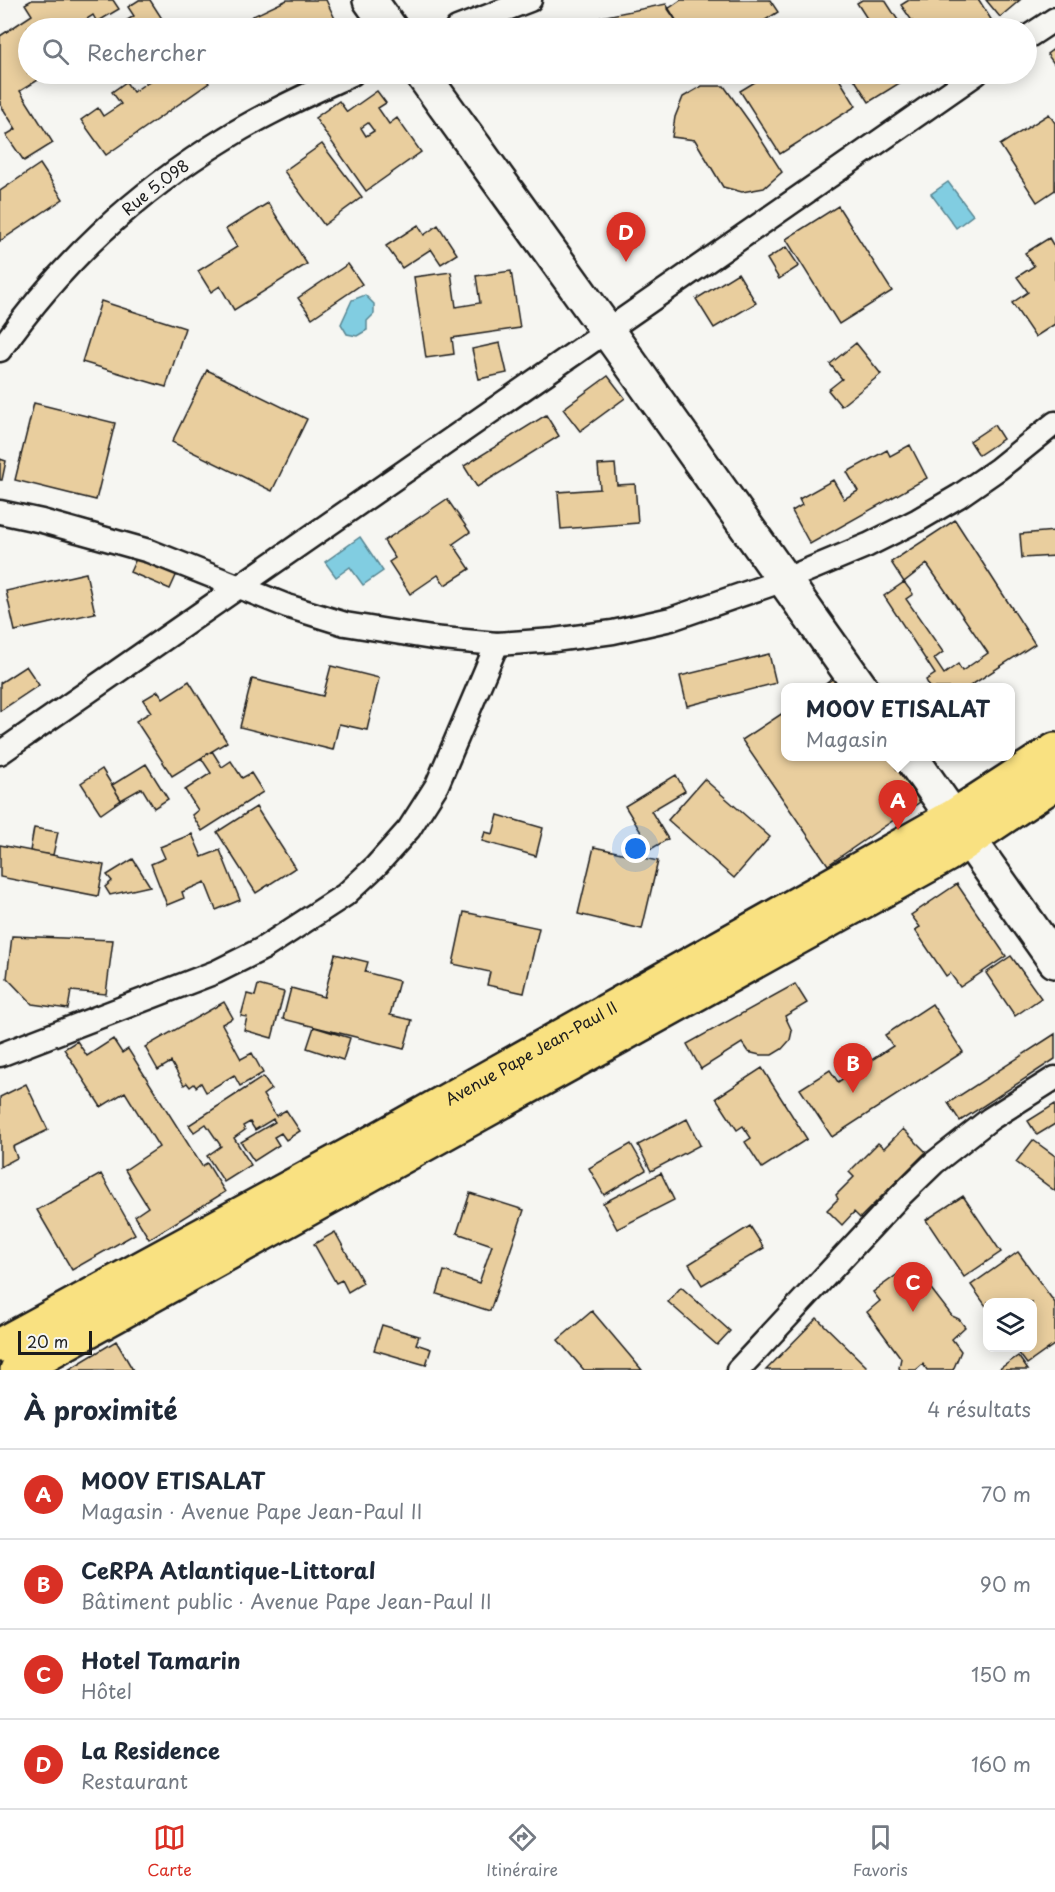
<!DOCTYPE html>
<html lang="fr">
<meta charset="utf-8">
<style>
:root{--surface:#fff;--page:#f2f2f3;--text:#1f2937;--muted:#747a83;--line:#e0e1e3;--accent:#d93025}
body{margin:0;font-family:"Playpen Sans",sans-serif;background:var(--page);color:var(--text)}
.controls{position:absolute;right:18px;bottom:18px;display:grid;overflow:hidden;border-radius:12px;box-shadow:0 3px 15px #0003}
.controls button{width:54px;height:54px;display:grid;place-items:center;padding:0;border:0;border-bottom:2px solid var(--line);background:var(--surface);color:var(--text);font:30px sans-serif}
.scale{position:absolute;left:18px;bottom:15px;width:74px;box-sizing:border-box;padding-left:6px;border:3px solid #1c1c1c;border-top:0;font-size:16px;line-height:21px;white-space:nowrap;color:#1c1c1c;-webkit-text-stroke:4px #f6f6f2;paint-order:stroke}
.you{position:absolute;left:636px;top:849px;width:21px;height:21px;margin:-15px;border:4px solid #fff;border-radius:50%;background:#1a73e8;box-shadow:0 0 0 9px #1a73e833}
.badge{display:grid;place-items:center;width:39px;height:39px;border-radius:50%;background:var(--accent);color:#fff;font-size:20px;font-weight:700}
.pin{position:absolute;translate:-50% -50px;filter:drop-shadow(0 2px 3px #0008)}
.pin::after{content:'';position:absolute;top:32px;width:21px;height:18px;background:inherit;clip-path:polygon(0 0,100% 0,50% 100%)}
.popup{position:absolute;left:781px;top:683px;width:234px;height:78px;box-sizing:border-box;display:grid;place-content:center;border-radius:12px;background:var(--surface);filter:drop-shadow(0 2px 4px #0005);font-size:20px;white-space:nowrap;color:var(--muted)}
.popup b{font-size:22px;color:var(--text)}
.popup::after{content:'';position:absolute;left:50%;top:100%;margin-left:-12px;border:12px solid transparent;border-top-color:var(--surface)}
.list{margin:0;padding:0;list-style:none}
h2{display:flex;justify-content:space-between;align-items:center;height:78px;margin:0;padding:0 24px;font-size:26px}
h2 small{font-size:20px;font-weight:400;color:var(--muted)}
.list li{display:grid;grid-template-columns:39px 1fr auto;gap:18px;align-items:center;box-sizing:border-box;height:90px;padding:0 24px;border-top:2px solid var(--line)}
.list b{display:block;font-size:22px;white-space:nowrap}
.list p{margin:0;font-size:20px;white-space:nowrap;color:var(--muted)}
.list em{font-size:20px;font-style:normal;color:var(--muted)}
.icon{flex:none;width:33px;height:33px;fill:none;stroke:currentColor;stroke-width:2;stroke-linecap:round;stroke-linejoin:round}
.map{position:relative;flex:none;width:1055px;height:1370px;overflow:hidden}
.search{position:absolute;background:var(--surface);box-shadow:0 3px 15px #0003;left:18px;right:18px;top:18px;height:66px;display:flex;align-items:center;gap:15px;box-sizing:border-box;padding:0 21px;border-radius:33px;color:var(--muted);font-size:22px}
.sheet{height:438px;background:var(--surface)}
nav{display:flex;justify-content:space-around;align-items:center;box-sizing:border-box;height:84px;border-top:2px solid var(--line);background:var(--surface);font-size:16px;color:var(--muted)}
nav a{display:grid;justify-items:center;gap:3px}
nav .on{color:var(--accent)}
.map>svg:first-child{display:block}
.water{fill:#81cde1;stroke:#598692;stroke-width:1.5}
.building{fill:#e9ce9e;stroke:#1c1c1c;stroke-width:1.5;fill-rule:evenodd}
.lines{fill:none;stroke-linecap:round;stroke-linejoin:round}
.street-casing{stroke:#1c1c1c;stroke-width:27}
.secondary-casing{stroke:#1c1c1c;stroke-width:38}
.primary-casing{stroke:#1c1c1c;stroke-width:38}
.street{stroke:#f6f6f2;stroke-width:22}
.secondary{stroke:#f6f6f2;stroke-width:33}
.primary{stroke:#f9e181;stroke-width:33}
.labels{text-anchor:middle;stroke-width:5;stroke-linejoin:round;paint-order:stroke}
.street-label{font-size:16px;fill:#1c1c1c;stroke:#f6f6f2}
</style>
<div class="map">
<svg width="1055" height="1370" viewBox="0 0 1055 1370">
<rect width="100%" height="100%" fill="#f6f6f2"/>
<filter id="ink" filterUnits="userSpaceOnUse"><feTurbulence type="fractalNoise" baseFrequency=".0167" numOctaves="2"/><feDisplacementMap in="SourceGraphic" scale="12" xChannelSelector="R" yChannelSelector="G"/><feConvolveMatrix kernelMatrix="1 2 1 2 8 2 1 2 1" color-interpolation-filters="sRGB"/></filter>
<g filter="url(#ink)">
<path class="water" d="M948,182L973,215L956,228L931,194Z
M365,295L374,304V314L367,321V330L357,336L347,334L341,324L352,300Z
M360,537L383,571L363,585L350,567L336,577L325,562Z"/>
<path class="building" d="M32,0H113L119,9L97,22L93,15L73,28H28V74H48L20,91L53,143L24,161L6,135L16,129L0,104V36L32,15L25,4Z
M139,0H150L168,28H117L116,27L134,16L128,7Z
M287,0H326L338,25L331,28H228Z
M681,0H770L778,12L753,28H681L668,9Z
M862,0H885L903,28H873L857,3Z
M909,0H979L992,21L980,28H917L901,5Z
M986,0H1020L1000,17Z
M666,4L681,28H604L601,17Z
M850,21L855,28H838Z
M1055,48V65L1047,54Z
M160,74H202L209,83L106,155L81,120L98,108L103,116L121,104L112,92L126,82L133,92Z
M768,74H836L856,106L780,154L740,91Z
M851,74H914L869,102Z
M702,86H724L751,124L782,172L764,188L742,192L723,187L695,140L672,137L675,117L683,97Z
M377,91L386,103L378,108L389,124L397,118L421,152L366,191L315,118L339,101L347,112ZM368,123L374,131L366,136L361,128Z
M1049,114L1055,123V190L1037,202L1000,145Z
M322,144L362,197L324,225L284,171Z
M40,164L63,199L0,241V191Z
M268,203L307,264L234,310L220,286L211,292L198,271L237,247L226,229Z
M838,206L892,291L839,324L786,239Z
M418,225L424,235L438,225L457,254L441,264L431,249L402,268L386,246Z
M1049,238L1055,248V324L1035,337L1012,303L1028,292L1017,277L1034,266L1025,253Z
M786,247L799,266L779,279L767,259Z
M348,264L362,284L312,318L298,298Z
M511,271L520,328L452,338L454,354L426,358L414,277L451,272L456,307L480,303L476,276Z
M738,273L756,303L714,328L696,299Z
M101,301L185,328L166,387L82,362Z
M500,343L507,373L479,379L472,349Z
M856,343L881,374L841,406L828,390L842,379L830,364Z
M207,370L307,419L272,491L172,442Z
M608,376L625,398L580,431L563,409Z
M34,403L115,423L96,500L15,480Z
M546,415L559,436L477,487L464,466Z
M994,425L1003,439L979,455L970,441Z
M910,445L927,478L810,544L792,511L802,505L799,499L833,480L844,499L858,491L847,472L887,450L890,456Z
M0,459L6,461L2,480H0Z
M615,464L617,485L635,484L638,523L561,529L558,492L600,489L598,465Z
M447,499L470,532L453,544L470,569L445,585L438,575L410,594L389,562L395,558L384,541Z
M955,520L1035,644L967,688H930L926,680L935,674L884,596L904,582L891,562Z
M1055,531V556L1022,558L1020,534Z
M140,550L180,567L170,589L130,572Z
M927,564L988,653L962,671L958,664L944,674L934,659L943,652L906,599L913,594L904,582Z
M86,573L95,613L15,631L6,591Z
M769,654L776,683L687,706L680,676Z
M26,666L39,685L0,711V683Z
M331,666L379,678L367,730L339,724L333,750L240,727L252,679L323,696Z
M835,677L842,688H820Z
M189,681L227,742L172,776L136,721L151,712L143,700L158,691L163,698Z
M786,711V756H889L920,802L828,865L742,740Z
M212,751L222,767L231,761L242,778L251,773L263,792L202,831L192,815L198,810L185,790L211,773L201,758Z
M146,764L168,799L154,808L142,788L121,800L112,785Z
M102,769L121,800L101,814L81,783Z
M676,775L685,791L651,811L668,839L651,849L625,806Z
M704,779L770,837L734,878L668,820Z
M256,807L295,868L256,893L217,832Z
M498,815L543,828L536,856L482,841L485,832L493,834Z
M34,828L58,832L53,855L30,851Z
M192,834L202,857L220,850L240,900L216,910L205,882L182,892L184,898L167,905L151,864L165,858L160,847Z
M0,845L104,865L98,896L0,877Z
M594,847L658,861L642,929L578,914Z
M133,859L150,886L110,895L105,887L112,881L107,875Z
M957,884L1006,956L960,987L950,973L946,976L915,930L920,927L911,915Z
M464,912L539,928L524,993L487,985L490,972L453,964Z
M12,936L113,940L106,994L71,991L68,1009L32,1004L7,978Z
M335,954L368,962L365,972L399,981L390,1015L412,1020L404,1049L283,1019L291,988L324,997Z
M1011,956L1041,998L1015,1016L986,973Z
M795,984L807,1003L785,1016L792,1031L790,1040L782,1049L772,1055H760L748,1052L742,1043L701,1069L687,1044Z
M258,985L284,992L272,1038L244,1030L247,1017L241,1016L247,994L255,996Z
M224,1002L233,1018L222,1024L241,1059L252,1053L263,1073L240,1086L234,1075L206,1092L201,1083L196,1087L194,1084L190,1087L187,1083L184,1085L171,1062L158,1070L145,1047Z
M932,1004L963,1052L832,1137L800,1089L830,1070L838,1082L893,1046L885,1035Z
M314,1027L350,1038L343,1060L307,1048Z
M1055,1034V1059L960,1121L948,1103Z
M113,1039L122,1053L128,1049L202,1166L207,1163L225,1192L149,1239L135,1216L148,1207L125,1170L159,1147L125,1092L101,1107L64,1049L77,1041L87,1056Z
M762,1068L807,1139L762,1168L745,1142L751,1138L743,1126L737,1130L716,1098Z
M263,1077L271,1089L263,1095L276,1116L286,1110L300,1131L286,1140L281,1133L274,1137L279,1145L254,1161L241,1142L275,1122L273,1119L255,1130L250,1122L243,1126L245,1130L234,1138L251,1165L224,1182L207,1156L221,1146L206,1124L194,1132L189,1125Z
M26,1084L48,1130L13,1147L17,1158L0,1167V1097Z
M1055,1104V1124L1037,1135L1028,1121Z
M687,1119L700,1145L651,1171L638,1145Z
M903,1129L926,1152L860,1218L854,1212L842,1225L827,1210L838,1199L836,1195L854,1177L849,1172L878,1143L884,1148Z
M1033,1140L1055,1156V1191L1016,1162Z
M631,1144L646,1170L604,1195L589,1168Z
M661,1173L674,1200L617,1229L603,1203Z
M101,1174L135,1234L72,1270L37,1210Z
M470,1193L524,1210L490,1311L437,1294L444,1271L479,1283L492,1245L457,1233Z
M963,1196L1001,1252L964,1277L926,1220Z
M750,1226L764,1248L702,1285L689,1264Z
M335,1232L363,1283L348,1292L342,1280L336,1283L314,1244Z
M1018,1252L1055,1303V1344L1027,1364L1015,1348H1032V1302H988V1309L971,1285Z
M918,1272L952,1316L959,1319L965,1327L952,1339L961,1351L953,1370H927L923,1364L916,1370H901L899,1368L901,1358L867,1312L880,1301L873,1292L898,1274L904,1282Z
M681,1287L730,1331L717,1345L668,1302Z
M592,1311L642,1370H584L558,1340Z
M817,1318L867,1367L864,1370H766Z
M382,1325L419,1336L416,1344L431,1349L426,1365L374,1350Z
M116,1341L133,1370H68Z
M1018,1356L1028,1370H998Z"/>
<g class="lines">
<g class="street-casing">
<g id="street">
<path d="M457,28L530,0"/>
<path d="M1026,38L1055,19"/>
<path id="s1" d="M0,350C62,262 134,194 226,138C266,113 309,94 352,74"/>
<path d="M0,512L42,521L149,551L287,606L345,624L432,638L497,644L554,640L613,632L671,619L784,580L868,545L918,520L959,496L998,469L1055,423"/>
<path d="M0,753L976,74"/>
<path d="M0,1055L216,972L262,949L345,895L376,866L409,829L437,785L497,644"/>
<path d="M738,1370L901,1195L934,1163L990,1119L1055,1078"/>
</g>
</g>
<g class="secondary-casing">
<path id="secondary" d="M370,0L390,28
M422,74L606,329L861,688
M910,756L1055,961"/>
</g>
<g class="primary-casing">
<g id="primary">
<path id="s2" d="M0,1345L373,1142L952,817L1055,750"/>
<path d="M17,1370L947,855L1055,783"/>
</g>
</g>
<use href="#street" class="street"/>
<use href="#secondary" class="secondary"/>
<use href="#primary" class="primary"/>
</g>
</g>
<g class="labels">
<g class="street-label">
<text dy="6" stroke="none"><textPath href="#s1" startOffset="226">Rue 5.098</textPath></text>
<text dy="6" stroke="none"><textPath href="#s2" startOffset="606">Avenue Pape Jean-Paul II</textPath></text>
</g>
</g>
</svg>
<div class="controls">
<button><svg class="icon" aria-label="layers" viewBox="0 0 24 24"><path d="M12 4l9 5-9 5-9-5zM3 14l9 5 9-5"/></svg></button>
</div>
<div class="scale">20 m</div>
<div class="you"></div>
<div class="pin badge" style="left:898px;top:830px">A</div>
<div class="popup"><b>MOOV ETISALAT</b>Magasin</div>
<div class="pin badge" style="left:853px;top:1093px">B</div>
<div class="pin badge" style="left:913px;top:1312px">C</div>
<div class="pin badge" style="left:626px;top:262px">D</div>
<div class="search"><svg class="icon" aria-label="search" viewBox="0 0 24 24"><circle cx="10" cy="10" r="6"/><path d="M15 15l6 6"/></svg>Rechercher</div>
</div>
<section class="sheet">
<h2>À proximité<small>4 résultats</small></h2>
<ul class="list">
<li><span class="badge">A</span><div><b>MOOV ETISALAT</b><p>Magasin · Avenue Pape Jean-Paul II</p></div><em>70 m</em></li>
<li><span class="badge">B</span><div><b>CeRPA Atlantique-Littoral</b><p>Bâtiment public · Avenue Pape Jean-Paul II</p></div><em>90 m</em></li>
<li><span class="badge">C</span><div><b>Hotel Tamarin</b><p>Hôtel</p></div><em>150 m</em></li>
<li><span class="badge">D</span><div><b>La Residence</b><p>Restaurant</p></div><em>160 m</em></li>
</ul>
</section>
<nav>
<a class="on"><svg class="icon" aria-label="map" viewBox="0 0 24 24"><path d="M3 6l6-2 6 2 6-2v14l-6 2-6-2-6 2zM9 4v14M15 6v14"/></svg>Carte</a>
<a><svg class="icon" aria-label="directions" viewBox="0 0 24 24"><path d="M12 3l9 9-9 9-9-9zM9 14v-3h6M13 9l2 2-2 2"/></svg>Itinéraire</a>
<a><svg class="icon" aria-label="saved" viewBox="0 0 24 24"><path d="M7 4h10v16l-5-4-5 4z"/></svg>Favoris</a>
</nav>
